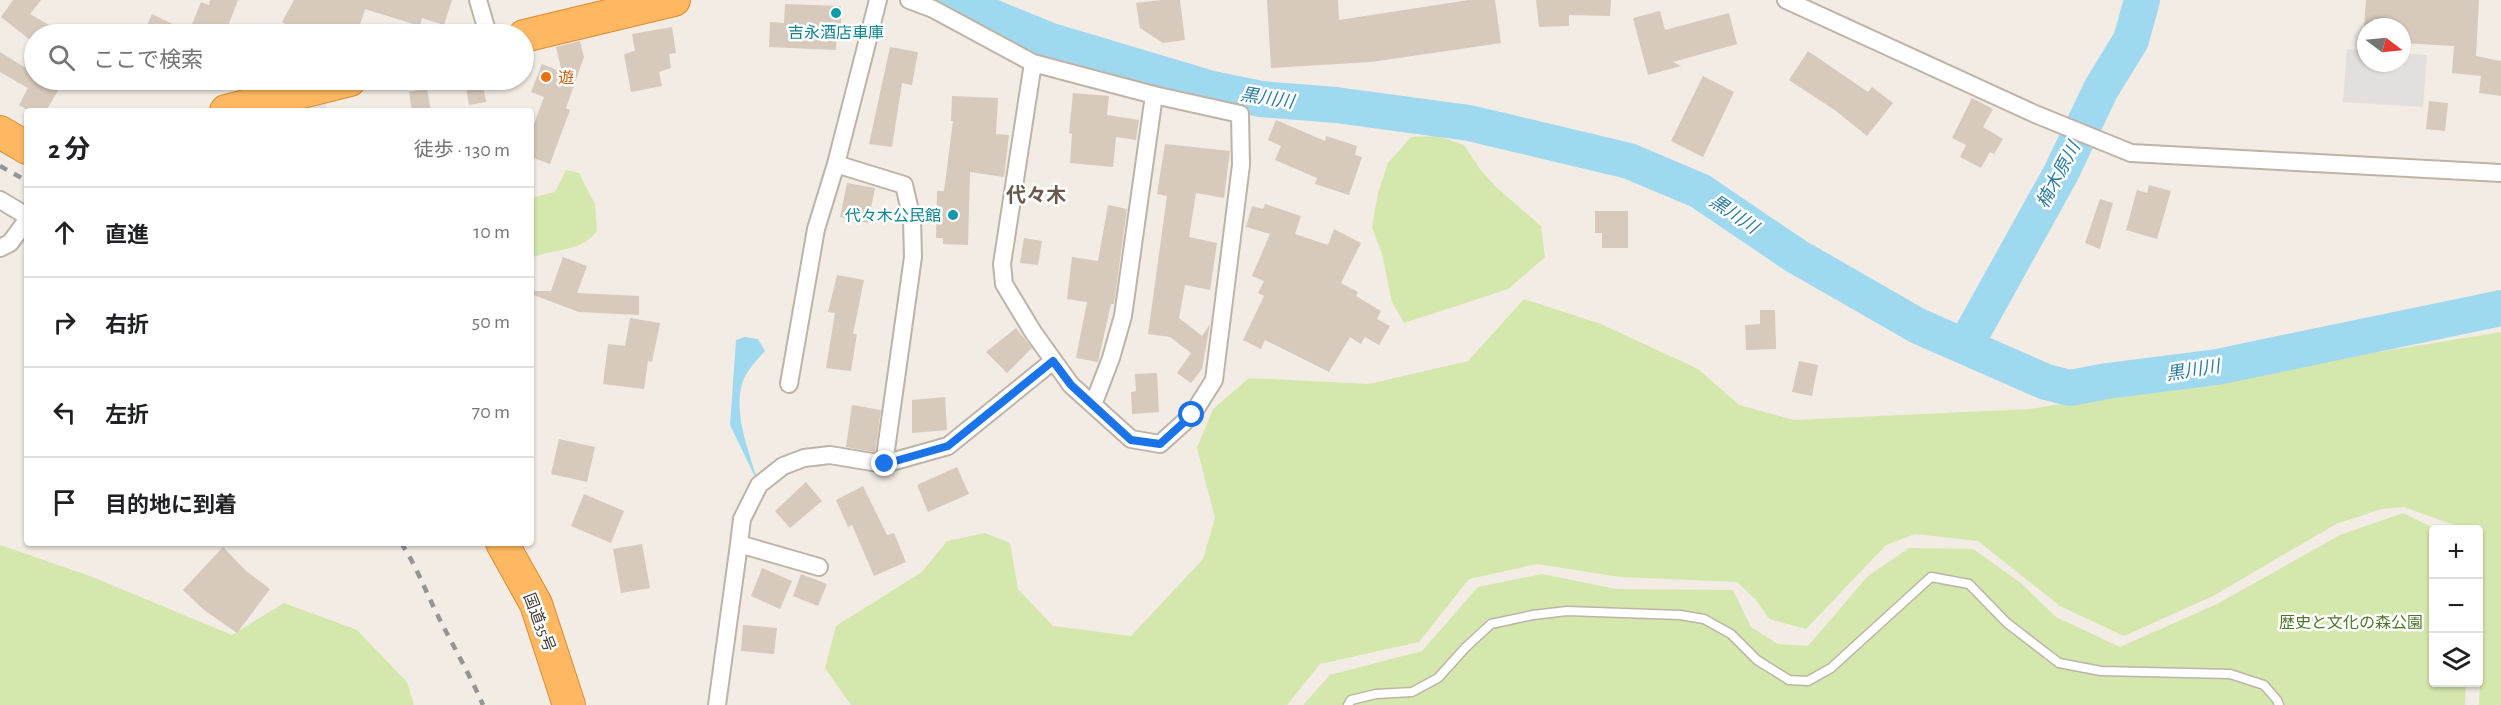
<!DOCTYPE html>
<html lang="ja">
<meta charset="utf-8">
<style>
:root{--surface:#fff;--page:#f6f6f6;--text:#202124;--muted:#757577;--line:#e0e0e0}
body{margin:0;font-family:"Alegreya Sans","Noto Sans JP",sans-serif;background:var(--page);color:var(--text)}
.controls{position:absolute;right:18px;bottom:18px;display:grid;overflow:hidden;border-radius:6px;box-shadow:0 2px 4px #0004}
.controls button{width:54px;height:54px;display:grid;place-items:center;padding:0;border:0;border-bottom:2px solid var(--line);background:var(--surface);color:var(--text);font:30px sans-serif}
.compass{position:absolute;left:2357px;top:18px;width:54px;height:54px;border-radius:50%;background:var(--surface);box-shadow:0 2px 4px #0004;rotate:106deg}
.stop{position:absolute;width:18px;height:18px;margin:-14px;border:4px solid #1a73e8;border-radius:50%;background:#fff}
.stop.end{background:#1a73e8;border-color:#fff;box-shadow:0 2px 6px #0008}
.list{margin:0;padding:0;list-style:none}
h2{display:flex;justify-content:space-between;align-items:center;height:78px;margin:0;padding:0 24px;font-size:26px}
h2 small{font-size:20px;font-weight:400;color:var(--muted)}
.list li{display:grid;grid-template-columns:39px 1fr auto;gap:18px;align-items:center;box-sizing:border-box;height:90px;padding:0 24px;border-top:2px solid var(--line)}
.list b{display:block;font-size:22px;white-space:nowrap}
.list em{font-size:20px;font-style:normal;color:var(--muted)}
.icon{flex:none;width:33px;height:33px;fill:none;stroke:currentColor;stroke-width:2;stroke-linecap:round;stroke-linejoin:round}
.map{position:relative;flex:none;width:2501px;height:705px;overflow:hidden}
.search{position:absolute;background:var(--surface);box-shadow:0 2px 4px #0004;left:24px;top:24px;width:510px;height:66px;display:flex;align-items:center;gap:15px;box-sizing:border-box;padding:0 21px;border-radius:33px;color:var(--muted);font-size:22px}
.panel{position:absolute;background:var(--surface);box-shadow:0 2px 4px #0004;left:24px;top:108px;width:510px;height:438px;border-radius:6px}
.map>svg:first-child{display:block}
.green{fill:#d4e7ac}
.parking{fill:#e3dfdd}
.water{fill:#9fd9f0}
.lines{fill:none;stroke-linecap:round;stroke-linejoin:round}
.river{stroke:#9fd9f0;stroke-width:36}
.building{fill:#d7c9bc}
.lane-casing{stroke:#beb3a7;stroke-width:11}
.street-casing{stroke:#beb3a7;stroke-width:20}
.highway-casing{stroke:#de8b32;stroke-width:34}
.lane{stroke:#fff;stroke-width:8}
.street{stroke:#fff;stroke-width:16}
.highway{stroke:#ffb862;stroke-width:32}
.rail{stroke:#949494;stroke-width:4.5;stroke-dasharray:8 8;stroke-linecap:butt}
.route{stroke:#1a73e8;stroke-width:8}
.culture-dot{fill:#0f9aa8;stroke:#fff;stroke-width:2}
.food-dot{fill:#e8710a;stroke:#fff;stroke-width:2}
.labels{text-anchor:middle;stroke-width:5;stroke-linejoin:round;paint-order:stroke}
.culture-label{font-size:16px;fill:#0d838f;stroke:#fff}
.food-label{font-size:16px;fill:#c56008;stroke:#fff;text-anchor:start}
.street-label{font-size:16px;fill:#443c34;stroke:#fff}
.park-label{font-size:16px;fill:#4e7627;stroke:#fff}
.water-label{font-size:18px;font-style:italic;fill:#2a7ca0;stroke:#fff}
.quarter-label{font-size:20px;font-weight:bold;fill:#67594b;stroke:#fff}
</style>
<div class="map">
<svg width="2501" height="705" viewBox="0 0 2501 705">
<rect width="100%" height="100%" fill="#f2ece4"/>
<path class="green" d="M1438,136L1464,145L1480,169L1497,188L1541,226L1545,257L1508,289L1404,323L1392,302L1382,254L1372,227L1378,193L1388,163L1411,137Z
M566,170L579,173L595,204L597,231C581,253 554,248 531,258V202L535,197L555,192Z
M1524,299L1601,324L1698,369L1739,405L1794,420L2030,409L2501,332V705H2479L2482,630L2478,606V530L2459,529L2457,526L2404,507L2382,509L2336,524L2213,596L2124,636L2060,606L1978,541L1915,534L1886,545L1806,629L1769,619L1757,601L1737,582L1620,577L1537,564L1469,579L1419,642L1320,664L1287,705H851L825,668L836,626L922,572L947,541L985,533L1010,543L1018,589L1053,626L1131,636L1203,559L1215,518L1197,448L1213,409L1249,378L1369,384L1468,361Z
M2403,513L2436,529L2434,530V682L2466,683L2465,705H1303L1330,675L1422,651L1478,587L1542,574L1616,589L1733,590L1751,627L1778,644L1808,646L1868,576L1909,548L1973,549L2021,583L2056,617L2120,647L2217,604L2340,535Z
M0,545L90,576L232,635L284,603L357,630L407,682L414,705H0Z"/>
<path class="parking" d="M2347,49L2366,51V63H2402V53L2427,55L2423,107L2343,102Z
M325,102L327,111H288Z"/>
<path class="water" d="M745,337L758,339L765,351C757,360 748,369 743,381C732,413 750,454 759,485L730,425L736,340Z"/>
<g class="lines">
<path class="river" d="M951,0L1048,40L1212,89L1261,99L1336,105L1469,123L1629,161L1700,191L1796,256L1918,326L2046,382L2070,388L2107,381L2217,367L2501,308
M1965,346L2061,173L2101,89L2131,40L2142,0"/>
</g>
<path class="building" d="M13,0H41L30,14L65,34H34V43L1,17Z
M210,0H238L225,34H143L152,14L189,32L201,2L209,5Z
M294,0H452L444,25L422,18L420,26L365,9L357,34L335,29L331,34L303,24L298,31L282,22Z
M1161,0H1180L1185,40L1163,43L1140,28L1136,3Z
M1267,0H1338L1339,20L1469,0H1495L1501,43L1371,62L1271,68Z
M1536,0H1611L1610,16L1569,15V26L1539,27Z
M2366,0H2479L2476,56L2501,61V96L2479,93L2481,76L2452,73L2454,46L2402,43V27H2364Z
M785,4L841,6V23H837L836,50L769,47L770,22L784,23Z
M1660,11L1665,30L1729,13L1737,44L1673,62L1681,66L1648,75L1633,18Z
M672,27L676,53L669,54L671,68L659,72L662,86L631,92L624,54L635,51L632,34Z
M580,41L584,57L566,108L570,110L550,164L531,157V132L544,97L531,92L542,64L562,72L556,47Z
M890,47L918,52L912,85L902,83L892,147L869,144Z
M1808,51L1868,92L1872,87L1893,103L1867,136L1836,111L1789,80Z
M0,52L34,73V80H47L60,87L46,111H29L19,105L28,88L0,72Z
M1703,76L1734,92L1703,157L1671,141Z
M482,80L486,102L469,105L465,82Z
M427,89L431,111H412L409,92Z
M1073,93L1109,96L1107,115L1139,120L1136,140L1116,137L1113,167L1070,163L1072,134L1069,133Z
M952,96L998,98L996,134L1009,135L1004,177L970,172L968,245L943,244V238H936L937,191H944L953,121H951Z
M1972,98L1993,109L1983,127L2003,139L1994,154L1990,152L1981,168L1960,157L1966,145L1952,138Z
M2429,101L2448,103L2445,131L2426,129Z
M1276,120L1325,141L1326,136L1357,146L1355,155L1362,157L1349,195L1315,184L1317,178L1275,160L1281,146L1268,140Z
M1165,144L1230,151L1224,198L1196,193L1189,237L1217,243L1210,290L1185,285L1179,318L1202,336L1210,324L1202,369L1191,383L1177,373L1191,353L1170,337L1148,334L1167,196L1157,194Z
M847,183L875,188L868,223L840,217Z
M2149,185L2171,191L2157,239L2126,230L2137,190L2147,193Z
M2100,199L2113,203L2100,249L2085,243Z
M1265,204L1301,216L1295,234L1328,245L1334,229L1361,243L1341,283L1358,292L1356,296L1381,311L1377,319L1390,326L1379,345L1365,337L1361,344L1350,337L1329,372L1265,340L1261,349L1243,340L1264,296L1258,293L1264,281L1252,276L1270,234L1246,227L1252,206L1263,209Z
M1108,205L1127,209L1114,304H1111L1098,362L1076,358L1087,302L1067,299L1072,257L1098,261Z
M1595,211H1628V248H1602V233H1595Z
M1024,238L1042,241L1038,265L1020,263Z
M563,257L587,266L577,293L639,296V315L579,312L531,294V291H551Z
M837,275L864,280L853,334H857L851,371L826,368L835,313L828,312Z
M1760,310H1775L1776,349L1746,350L1745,325L1760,324Z
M630,318L660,323L652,362L648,361L644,389L603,384L608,344L625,346Z
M1016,328L1032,348L1007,373L986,352Z
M1799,361L1818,365L1812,396L1792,392Z
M1157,373L1159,412L1132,414L1131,392L1136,391L1135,374Z
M945,397L947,430L912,433V400Z
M852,405L881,410L875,452L846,447Z
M559,439L595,447L587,482L551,474Z
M957,467L969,494L928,512L917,485Z
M806,482L822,501L790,528L775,511Z
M863,486L887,535L894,533L906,562L874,576L852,525L848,527L836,500Z
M584,494L624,511L611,543L571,526Z
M642,544L650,588L621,593L613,549Z
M223,547L246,571L270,589L237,633L204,610L183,590Z
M762,568L792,581L780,609L751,596Z
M801,574L827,584L818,606L793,596Z
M743,625L777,628L774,654L741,651Z"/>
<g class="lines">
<g class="lane-casing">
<path id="lane" d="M1348,705L1351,700L1376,694L1412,692L1438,678L1466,647L1491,624L1533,615L1567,611L1680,615L1704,619L1731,634L1757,660L1789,680L1808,681L1831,668L1931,577L1969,584L2007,623L2059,663L2101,671L2230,674L2264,685L2277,700L2279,705"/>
</g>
<g class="street-casing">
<path id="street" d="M478,0L488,34
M909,0L933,9L1033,63L1154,95L1240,114L1241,165L1214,380L1192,415L1160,444L1131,439L1071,385L1033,332L1004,284L1002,264L1033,63
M1786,0L2035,114L2131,153L2501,173
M836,164L904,185L912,219L913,257L884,464
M0,200L27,216
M0,248L10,243L27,220
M789,384L816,229L836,164L878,0
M1093,405L1111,358L1123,316L1154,95
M739,544L742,519L759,485L783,466L804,458L830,455L884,464L948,446L1053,361
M717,705L739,544L819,567"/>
</g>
<g class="highway-casing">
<path id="highway" d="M524,36L674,0
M226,111L350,80
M0,132L27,148
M502,543L536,604L569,705"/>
</g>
<use href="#lane" class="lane"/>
<use href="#street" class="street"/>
<use href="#highway" class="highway"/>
<path class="rail" d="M0,166L27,181
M401,543C416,565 425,590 437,614C452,644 469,673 483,705"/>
</g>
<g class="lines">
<path class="route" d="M885,464L948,446L1053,361L1071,385L1131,440L1160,444L1192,415"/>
</g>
<g class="culture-dot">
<circle cx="836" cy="13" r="6"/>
<circle cx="953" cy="215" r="6"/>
</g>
<circle class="food-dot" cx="546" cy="77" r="6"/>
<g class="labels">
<g class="culture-label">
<text x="836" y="38">吉永酒店車庫</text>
<text x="941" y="221" text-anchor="end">代々木公民館</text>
</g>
<g class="food-label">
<text x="558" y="83">遊</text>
</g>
<g class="street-label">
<text transform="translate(540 622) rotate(69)" y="6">国道35号</text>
</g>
<g class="park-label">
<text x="2351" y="628">歴史と文化の森公園</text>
</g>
<g class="water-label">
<text transform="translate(1267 98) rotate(9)" y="6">黒川川</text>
<text transform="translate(2058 175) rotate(-62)" y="6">楠木原川</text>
<text transform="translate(1734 214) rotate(34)" y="6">黒川川</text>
<text transform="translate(2193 370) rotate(-9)" y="6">黒川川</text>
</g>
<g class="quarter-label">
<text x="1036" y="202">代々木</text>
</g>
</g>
</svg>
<div class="controls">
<button>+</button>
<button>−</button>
<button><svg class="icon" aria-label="layers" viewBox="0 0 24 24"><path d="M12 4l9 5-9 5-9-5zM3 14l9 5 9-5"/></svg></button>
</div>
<svg class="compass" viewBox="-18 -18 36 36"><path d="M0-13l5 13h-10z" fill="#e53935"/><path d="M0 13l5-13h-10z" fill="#757577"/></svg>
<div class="stop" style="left:1192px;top:415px"></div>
<div class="stop end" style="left:885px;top:464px"></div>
<div class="search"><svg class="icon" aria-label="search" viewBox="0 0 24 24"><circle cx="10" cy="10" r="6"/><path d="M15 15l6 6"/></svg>ここで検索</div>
<section class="panel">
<h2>2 分<small>徒歩 · 130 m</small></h2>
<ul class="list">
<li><svg class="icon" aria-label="ahead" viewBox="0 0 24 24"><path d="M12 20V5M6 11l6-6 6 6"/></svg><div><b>直進</b></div><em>10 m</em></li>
<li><svg class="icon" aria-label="right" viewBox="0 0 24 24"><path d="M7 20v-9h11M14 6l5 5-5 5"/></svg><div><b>右折</b></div><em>50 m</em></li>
<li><svg class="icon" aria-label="left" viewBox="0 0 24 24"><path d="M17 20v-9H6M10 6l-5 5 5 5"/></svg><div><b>左折</b></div><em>70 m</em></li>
<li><svg class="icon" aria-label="arrive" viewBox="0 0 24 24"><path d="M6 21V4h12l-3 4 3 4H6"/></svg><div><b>目的地に到着</b></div></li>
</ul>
</section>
</div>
